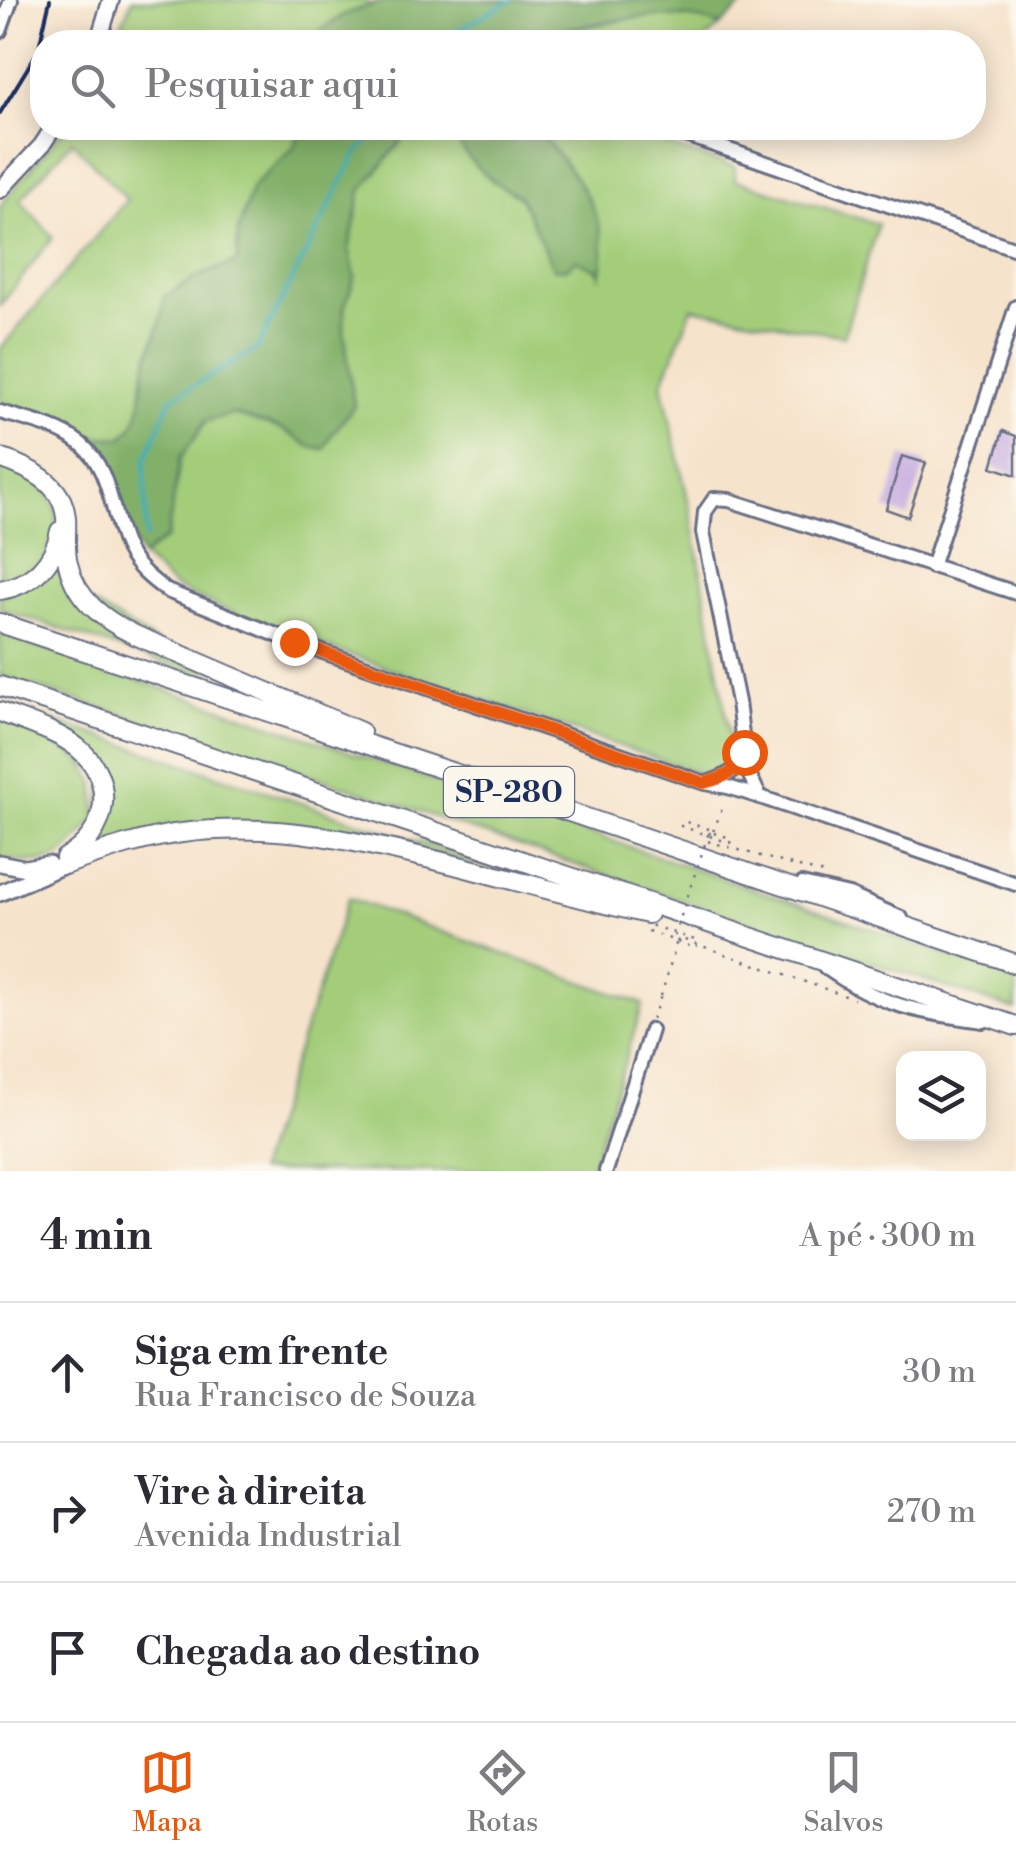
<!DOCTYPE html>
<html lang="pt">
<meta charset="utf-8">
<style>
:root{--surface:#fff;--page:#f2f2f3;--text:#2b2b33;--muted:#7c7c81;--line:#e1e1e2;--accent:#ea580c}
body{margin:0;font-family:"Libre Bodoni",serif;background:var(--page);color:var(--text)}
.controls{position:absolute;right:30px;bottom:30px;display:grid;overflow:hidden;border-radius:20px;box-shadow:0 5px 25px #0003}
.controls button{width:90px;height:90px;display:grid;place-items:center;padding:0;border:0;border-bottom:2px solid var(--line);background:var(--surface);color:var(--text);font:50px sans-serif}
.stop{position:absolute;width:30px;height:30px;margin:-22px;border:8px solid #ea580c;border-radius:50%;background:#fff}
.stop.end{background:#ea580c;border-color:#fff;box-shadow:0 2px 10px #0008}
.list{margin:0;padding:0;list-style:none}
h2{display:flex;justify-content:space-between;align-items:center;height:130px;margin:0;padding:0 40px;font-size:42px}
h2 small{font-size:32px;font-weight:400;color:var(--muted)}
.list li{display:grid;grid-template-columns:65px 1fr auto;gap:30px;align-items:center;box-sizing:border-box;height:140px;padding:0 40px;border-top:2px solid var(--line)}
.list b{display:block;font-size:38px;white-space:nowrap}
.list p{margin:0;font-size:32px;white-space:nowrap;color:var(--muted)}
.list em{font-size:32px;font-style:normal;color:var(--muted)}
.icon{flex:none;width:55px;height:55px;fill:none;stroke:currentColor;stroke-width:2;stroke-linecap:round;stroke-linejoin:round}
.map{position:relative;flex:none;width:1016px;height:1171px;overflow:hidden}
.search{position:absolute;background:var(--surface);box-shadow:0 5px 25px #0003;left:30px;right:30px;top:30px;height:110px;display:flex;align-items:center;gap:25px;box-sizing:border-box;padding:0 35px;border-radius:40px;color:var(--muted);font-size:38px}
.sheet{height:550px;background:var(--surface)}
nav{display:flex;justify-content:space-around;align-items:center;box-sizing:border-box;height:140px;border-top:2px solid var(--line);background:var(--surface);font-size:28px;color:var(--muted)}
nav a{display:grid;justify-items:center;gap:5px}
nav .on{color:var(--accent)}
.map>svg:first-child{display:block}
.green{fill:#a3cd79;stroke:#5f7e6c;stroke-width:2.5}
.forest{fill:#82b069;stroke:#4e7064;stroke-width:2.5}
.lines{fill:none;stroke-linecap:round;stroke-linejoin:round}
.stream{stroke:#3eafb7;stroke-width:4}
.building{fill:#c7ade1}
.minor-casing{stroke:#686e84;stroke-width:18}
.major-casing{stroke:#686e84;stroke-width:20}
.highway-casing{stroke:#686e84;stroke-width:22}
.path{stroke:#686e84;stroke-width:2.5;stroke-dasharray:2.5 8;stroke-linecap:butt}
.minor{stroke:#fff;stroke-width:12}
.major{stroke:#fff;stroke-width:15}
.highway{stroke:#fff;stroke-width:18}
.rail{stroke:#1b2f5e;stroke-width:4}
.path-bridge{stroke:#686e84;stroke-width:2.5;stroke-dasharray:2.5 8;stroke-linecap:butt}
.route{stroke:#ea580c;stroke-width:12}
.labels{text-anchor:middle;stroke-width:10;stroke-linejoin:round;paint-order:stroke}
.shield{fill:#fbf7ec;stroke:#5e6b89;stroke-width:2.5}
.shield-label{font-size:30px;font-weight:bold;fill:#1b2f5e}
</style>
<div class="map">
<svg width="1016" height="1171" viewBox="0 0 1016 1171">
<rect width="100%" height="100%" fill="#fbf7ec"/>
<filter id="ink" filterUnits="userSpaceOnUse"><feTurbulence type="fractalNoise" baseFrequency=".01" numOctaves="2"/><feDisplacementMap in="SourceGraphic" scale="20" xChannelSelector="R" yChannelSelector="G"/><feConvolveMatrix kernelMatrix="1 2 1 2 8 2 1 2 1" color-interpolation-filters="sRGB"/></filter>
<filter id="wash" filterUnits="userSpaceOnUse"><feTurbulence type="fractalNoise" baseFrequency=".0048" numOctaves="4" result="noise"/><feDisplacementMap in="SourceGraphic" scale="40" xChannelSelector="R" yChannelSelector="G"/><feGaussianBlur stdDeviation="2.25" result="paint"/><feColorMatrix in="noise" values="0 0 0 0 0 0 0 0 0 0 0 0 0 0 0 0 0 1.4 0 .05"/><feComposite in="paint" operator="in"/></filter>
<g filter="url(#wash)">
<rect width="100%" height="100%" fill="#f6e3cb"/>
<path class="green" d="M132,0H363L372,5L345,14L304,42H114Z
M654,15L706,19L720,26L703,42H514L516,39Z
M65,128H302L292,150L252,187L238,232L237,262L199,276L164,297C163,321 153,342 146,365C138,393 149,414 122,438L97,437L84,440L68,428L0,403V349L127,200L72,141L20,200L53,237L0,306V206Z
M412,128H443L450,130L471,161L494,182L520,197L554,268L568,264L576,260L598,270C605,259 602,252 601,239C594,194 564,162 536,128H638L639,136L735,167V180L878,224L844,336L692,308L662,384L691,513L733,756C725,768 720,776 705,775L297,637L202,600L173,586L142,557L167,537L180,459L206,421L232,414L282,429L309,446L331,436L354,406L344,331V308L355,277L349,249L361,191Z
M0,463C26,472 58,490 57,522C57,534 49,549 45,561L0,586Z
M59,556L71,591L225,683L0,609V596Z
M0,633L1016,978V1010L665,895L267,760L0,676Z
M0,703L503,870L276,825L95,845L104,775L0,707Z
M0,716L76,753L95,783L96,818C57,863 61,865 0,860Z
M348,898L643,1004L590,1171H258Z"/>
<path class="forest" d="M385,0H749L720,26C669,2 572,29 516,39L514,42H304L345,14Z
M302,128H412L361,191L349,249L355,277L344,308V331L354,406L331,436L324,449L309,446L282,429L233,414L206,421L180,459L167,537L142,557C118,522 119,467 84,440L97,437L122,438C148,415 138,393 146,365C153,342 163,321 164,297L199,276L237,262L238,232L252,187L292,150Z
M443,128H536C569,169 616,218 600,276L598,270L576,260L566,269L553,268L520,197L494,182L471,161L450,130Z"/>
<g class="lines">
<path class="stream" d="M445,42L452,33L512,0
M146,538L145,461L171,399L257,349L354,158L378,128"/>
</g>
<g id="blocks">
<path class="building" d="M1003,431L1016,436V475L992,467Z
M902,456L926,463L908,517L886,509Z"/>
</g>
</g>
<g filter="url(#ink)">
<use href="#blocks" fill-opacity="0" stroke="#686e84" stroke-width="2.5"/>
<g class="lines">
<g class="minor-casing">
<path id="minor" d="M0,31L11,0
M665,128L1016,249
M0,412C27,420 58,426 81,444C113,471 110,516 128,551C137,568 152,580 167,591L294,642L705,783L728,787L760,797L1016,884
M932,567L1016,307
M742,759L760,797
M707,783C725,777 740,771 744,752L738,702L703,532L705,512L714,499L729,500L1016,593
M802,884L849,895L901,918
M825,967C881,1007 918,1012 984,1021
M606,1171L651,1030"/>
</g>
<g class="major-casing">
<path id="major" d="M98,42L111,0
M0,190L42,145L53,128
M0,863L25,868L48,864
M0,893L64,865"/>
</g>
<g class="highway-casing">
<path id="highway" d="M0,458C29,468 62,482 66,517C67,533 64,549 68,564C76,600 104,620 135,635L361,732
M0,590C32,585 54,563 60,531
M0,623L472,779L1016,964
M0,686L1016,1026
M0,712C25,722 57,731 78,748C118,781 108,835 65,858
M64,865C103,852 141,838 182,833C277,821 363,842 455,865C519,882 583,899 648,914"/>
</g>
<path class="path" d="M710,832L707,841L824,874L825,877
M677,942L679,938L854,999
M652,1019L661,996"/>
<use href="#minor" class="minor"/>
<use href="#major" class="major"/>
<use href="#highway" class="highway"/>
<path class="rail" d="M0,113L38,51L50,0"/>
<path class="path-bridge" d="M709,829L683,821L681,826L730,843L731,838L710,832
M670,939L648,931L650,925L698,941L696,948L677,942
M661,996L676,945L673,940L710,829L714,830L724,803"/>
</g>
</g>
<g class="lines" filter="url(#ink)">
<path class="route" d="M294,642L704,783C723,778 740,772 744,752"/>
</g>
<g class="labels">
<rect class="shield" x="444" y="767" width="130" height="50" rx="8"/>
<g class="shield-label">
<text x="509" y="802">SP-280</text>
</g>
</g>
</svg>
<div class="controls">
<button><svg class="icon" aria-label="layers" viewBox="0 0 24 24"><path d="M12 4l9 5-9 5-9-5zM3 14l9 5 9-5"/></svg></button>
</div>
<div class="stop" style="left:744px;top:752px"></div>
<div class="stop end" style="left:294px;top:642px"></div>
<div class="search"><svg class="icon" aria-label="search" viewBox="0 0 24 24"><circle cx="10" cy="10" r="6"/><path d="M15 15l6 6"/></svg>Pesquisar aqui</div>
</div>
<section class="sheet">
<h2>4 min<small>A pé · 300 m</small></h2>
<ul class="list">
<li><svg class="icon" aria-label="ahead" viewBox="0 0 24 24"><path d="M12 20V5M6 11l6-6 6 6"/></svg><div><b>Siga em frente</b><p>Rua Francisco de Souza</p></div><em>30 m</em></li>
<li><svg class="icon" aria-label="right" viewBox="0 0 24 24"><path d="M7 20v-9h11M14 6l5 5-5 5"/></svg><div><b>Vire à direita</b><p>Avenida Industrial</p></div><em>270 m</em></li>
<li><svg class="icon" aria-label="arrive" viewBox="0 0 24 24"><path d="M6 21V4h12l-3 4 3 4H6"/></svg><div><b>Chegada ao destino</b></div></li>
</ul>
</section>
<nav>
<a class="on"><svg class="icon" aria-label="map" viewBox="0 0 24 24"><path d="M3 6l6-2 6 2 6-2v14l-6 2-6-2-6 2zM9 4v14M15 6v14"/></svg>Mapa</a>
<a><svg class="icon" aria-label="directions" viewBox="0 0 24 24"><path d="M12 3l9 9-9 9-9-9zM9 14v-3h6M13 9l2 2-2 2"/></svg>Rotas</a>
<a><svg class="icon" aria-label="saved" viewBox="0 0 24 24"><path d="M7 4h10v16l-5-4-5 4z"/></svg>Salvos</a>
</nav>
